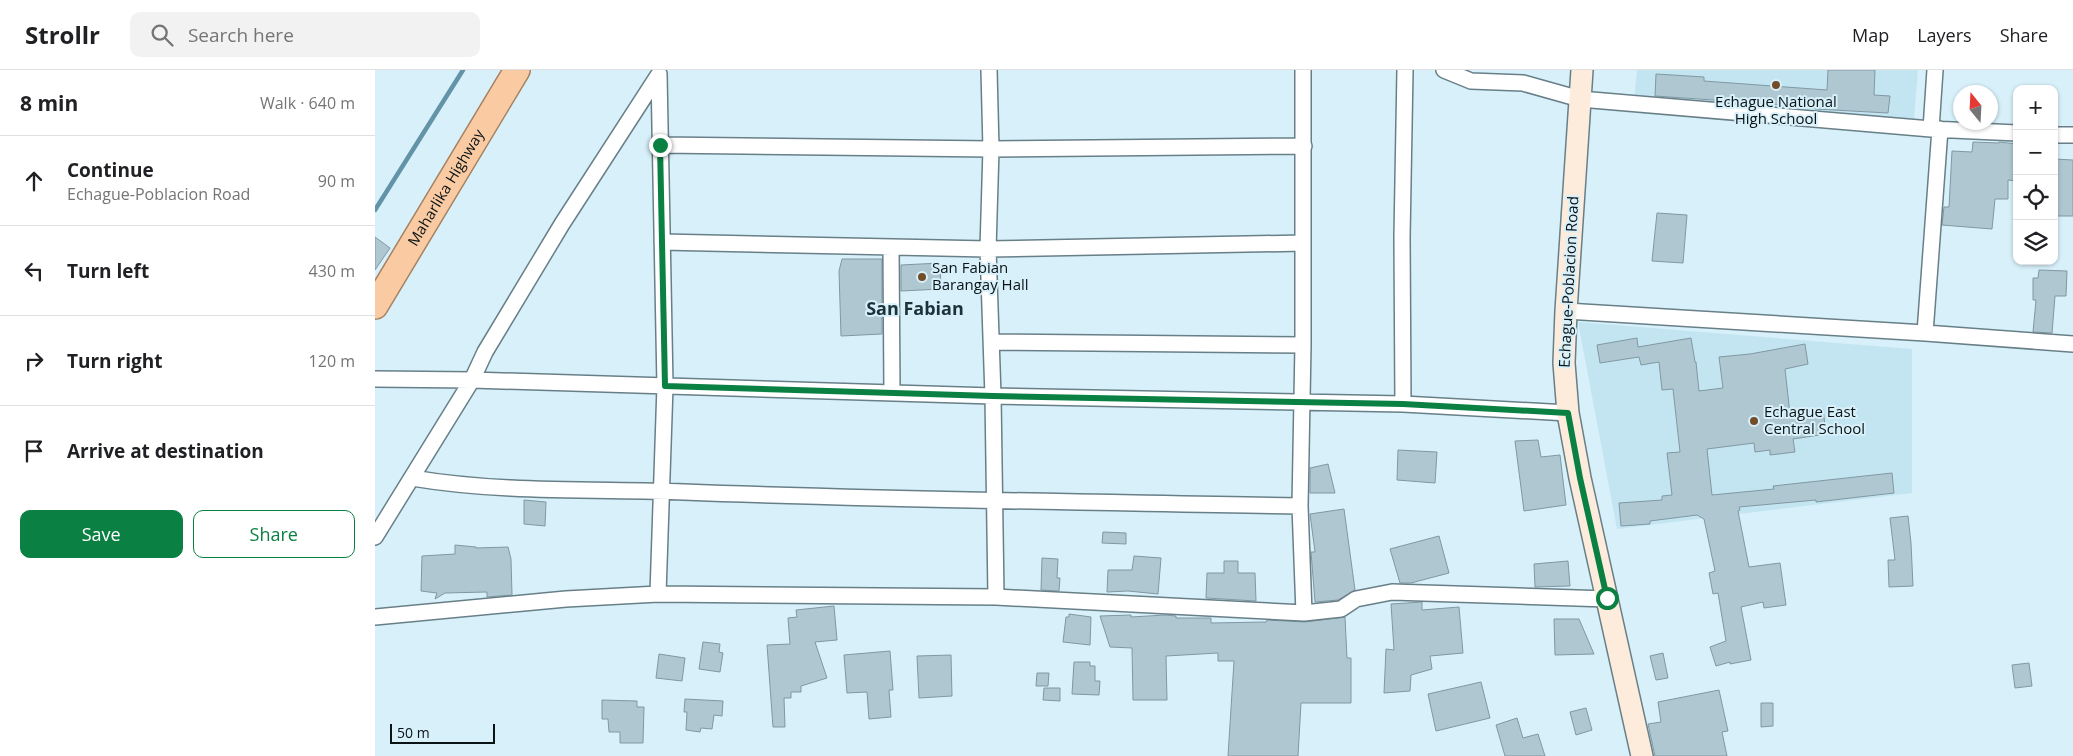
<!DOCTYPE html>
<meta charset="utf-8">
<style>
:root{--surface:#fff;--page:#f2f2f2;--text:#202124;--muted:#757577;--line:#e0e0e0;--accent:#0b8043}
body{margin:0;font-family:"Open Sans",sans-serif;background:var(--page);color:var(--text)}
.controls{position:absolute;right:15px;top:15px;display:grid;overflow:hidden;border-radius:10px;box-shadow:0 1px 4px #0004}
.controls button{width:45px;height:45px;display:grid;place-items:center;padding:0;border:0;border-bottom:1px solid var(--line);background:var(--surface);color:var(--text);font:25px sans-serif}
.compass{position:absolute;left:1578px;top:15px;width:45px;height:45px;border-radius:50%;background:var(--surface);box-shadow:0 1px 4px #0004;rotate:342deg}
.scale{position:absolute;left:15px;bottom:12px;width:105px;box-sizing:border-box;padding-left:5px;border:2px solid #0a1316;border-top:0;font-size:14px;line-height:18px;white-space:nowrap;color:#0a1316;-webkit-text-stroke:4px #d7f0fa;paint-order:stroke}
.stop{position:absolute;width:15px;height:15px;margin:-11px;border:4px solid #0b8043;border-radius:50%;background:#fff}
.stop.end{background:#0b8043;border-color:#fff;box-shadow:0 1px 5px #0008}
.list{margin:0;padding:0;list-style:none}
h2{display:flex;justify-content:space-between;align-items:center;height:65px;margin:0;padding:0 20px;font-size:21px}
h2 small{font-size:16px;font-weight:400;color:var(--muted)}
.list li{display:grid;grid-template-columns:32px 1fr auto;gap:15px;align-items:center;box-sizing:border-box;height:90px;padding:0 20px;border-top:1px solid var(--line)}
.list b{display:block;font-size:19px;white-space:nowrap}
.list p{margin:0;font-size:16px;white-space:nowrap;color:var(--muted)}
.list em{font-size:16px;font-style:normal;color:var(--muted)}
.actions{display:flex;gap:10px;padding:15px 20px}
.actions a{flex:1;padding:11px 0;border:1px solid var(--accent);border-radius:10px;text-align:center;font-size:18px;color:var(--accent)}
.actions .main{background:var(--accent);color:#fff}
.icon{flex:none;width:28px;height:28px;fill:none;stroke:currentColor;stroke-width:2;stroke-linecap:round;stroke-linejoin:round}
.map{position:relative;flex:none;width:1698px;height:686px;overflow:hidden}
header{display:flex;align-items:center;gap:30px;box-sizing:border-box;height:70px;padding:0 25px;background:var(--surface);border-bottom:1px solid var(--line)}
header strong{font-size:24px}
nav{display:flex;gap:28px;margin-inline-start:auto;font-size:18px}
.search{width:350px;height:45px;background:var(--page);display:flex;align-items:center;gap:12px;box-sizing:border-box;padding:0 18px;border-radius:10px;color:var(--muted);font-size:19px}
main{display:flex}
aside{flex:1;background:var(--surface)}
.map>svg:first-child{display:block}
.built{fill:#c3e5f2}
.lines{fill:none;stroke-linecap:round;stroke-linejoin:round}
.stream{stroke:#6393a6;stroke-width:4.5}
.building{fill:#afc7d1;stroke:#8198a2}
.minor-casing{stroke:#687f88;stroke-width:18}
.secondary-casing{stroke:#687f88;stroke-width:24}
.trunk-casing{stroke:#a58262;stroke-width:28}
.minor{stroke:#fff;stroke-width:15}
.secondary{stroke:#fdecdc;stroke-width:21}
.trunk{stroke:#facba2;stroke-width:25}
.route{stroke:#0b8043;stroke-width:6}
.poi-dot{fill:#734d2a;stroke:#d7f0fa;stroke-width:2}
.labels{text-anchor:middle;stroke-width:4;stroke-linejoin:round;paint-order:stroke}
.poi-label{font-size:15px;fill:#0a1316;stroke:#d7f0fa;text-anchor:start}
.street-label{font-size:15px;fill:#0a1316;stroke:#d7f0fa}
.quarter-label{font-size:18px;font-weight:bold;fill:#1c3138;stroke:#d7f0fa}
</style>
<header>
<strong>Strollr</strong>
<div class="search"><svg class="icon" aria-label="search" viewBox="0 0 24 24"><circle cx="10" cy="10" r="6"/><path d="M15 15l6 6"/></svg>Search here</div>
<nav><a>Map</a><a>Layers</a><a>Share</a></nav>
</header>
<main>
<aside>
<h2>8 min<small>Walk · 640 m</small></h2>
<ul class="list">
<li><svg class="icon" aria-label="ahead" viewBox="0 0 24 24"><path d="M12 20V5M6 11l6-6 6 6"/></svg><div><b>Continue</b><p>Echague-Poblacion Road</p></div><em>90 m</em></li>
<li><svg class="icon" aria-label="left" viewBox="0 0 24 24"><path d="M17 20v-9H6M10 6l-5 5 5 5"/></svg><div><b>Turn left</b></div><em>430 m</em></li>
<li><svg class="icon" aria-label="right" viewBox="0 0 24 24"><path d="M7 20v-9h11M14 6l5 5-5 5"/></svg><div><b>Turn right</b></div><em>120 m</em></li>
<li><svg class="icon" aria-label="arrive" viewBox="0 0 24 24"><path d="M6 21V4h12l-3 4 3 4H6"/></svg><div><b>Arrive at destination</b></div></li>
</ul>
<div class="actions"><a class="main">Save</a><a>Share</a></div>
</aside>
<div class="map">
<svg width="1698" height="686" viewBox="0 0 1698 686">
<rect width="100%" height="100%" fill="#d7f0fa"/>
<path class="built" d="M1262,0H1543L1539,49L1259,31Z
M1203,252L1537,279V423L1242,459Z"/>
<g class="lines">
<path class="stream" d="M0,140L88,0"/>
</g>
<path class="building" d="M1453,0H1500L1499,25L1515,26L1513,43L1440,39V37L1280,26L1281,4L1329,7V11L1452,20Z
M1598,72L1624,73V72L1642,74V111L1633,110V129H1620L1617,159L1567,155L1569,137H1574L1577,81L1597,82Z
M1679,89L1698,90V146H1679Z
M1282,143L1312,145L1308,193L1277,191Z
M0,167L15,178L0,200Z
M467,189H507V264L466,266L464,201Z
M565,193L566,219L526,221V195Z
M1664,200L1692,201L1691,226H1680L1677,263L1658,262L1661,230H1658V208H1663Z
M1262,268L1263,277L1316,268L1320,292H1321L1324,321L1348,318L1344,287L1375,284L1430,274L1433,294L1410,299L1415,344L1448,339L1451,364L1418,369L1420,382L1395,385V380L1380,382L1379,373L1332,379L1337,425L1399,419L1398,416L1517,403L1519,423L1441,432V430L1364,437L1365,440L1363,441L1374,497L1405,493L1411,535L1389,538L1388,532L1366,537L1376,590L1355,594V592L1341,596L1335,577L1351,571L1343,523L1338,524L1334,503L1340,501L1329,449L1322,445L1275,451V454L1246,456L1244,433L1287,430V426L1297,425L1292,383L1305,382L1298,319L1287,320L1284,292L1266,295L1264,287L1225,293L1222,275Z
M1163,370L1166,387L1185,385L1191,435L1149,441L1140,371Z
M1023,380L1062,382L1060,413L1022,410Z
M953,394L960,423H935V398Z
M149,430L171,432L170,456L149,454Z
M969,439L980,520L963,530L940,532L936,482H940L935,444Z
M1533,446L1536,473L1538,516L1514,517L1513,490H1520L1515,448Z
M728,462L751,463V474L727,473Z
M1064,466L1074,503L1036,513H1025L1015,479Z
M80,475L101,477V478L133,477L136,489L137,525L112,527V522L70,523L60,529L62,523L46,521L47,486L80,484Z
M759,486L786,488L783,524L753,521L732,522L733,500H757Z
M667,488L683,489L682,508H685L684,521L666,520Z
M849,491H863V503H880L881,531L831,528L832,503H849Z
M1193,491L1195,516L1160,517L1159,494Z
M1047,532V540L1084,537L1088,583L1055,586L1057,599L1036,605L1035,621L1009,623L1011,579L1019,580L1016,534Z
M459,536L462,570L440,572L452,608L426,616V622H416V628H409L410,657H398L392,575L415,574L413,548L422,547L421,540Z
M694,544L716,547L715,575L688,572L691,547H694Z
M756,545V547L790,545L801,546V548H836V553L891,552L892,550L930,552L970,547L972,588H976V633H926L923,686H853L859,591H843V583L791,586L792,630H758L757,578L735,577L725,546Z
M1179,549H1204L1219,584L1180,585Z
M328,572L345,574L344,582L348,583L345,602L324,599Z
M515,581L518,620H514L516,647L494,649L492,622L472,623L469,585Z
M1288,583L1293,608L1281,610L1275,586Z
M284,584L310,588L307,611L281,608Z
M576,585L577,626L544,628L542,586Z
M699,592H715V596H720V611H725L724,625L697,624Z
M1654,593L1657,616L1640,618L1637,595Z
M662,603H674L673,616H661Z
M1106,612L1115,648L1061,661L1053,624Z
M669,618H685V631L668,630Z
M1344,620L1353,661L1347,662L1352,686H1280L1273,654L1286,652L1283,632Z
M310,629L348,631L347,646L339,645L337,659L326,658L325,662L311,660L312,642H309Z
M227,630L262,631V637H269L268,673H245V662H234L233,649H227Z
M1386,633H1398V656L1386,657Z
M1211,638L1217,660L1201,665L1195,642Z
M1142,648L1148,668L1163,664L1170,686H1130L1121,655Z"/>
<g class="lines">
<g class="minor-casing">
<path id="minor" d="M614,0L616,79L613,179L618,326L621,527
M928,0V275L925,436L929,543
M1069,0L1096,11L1148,13L1205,29L1556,59L1642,63
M1556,59L1560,0
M1679,65H1698
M285,75L616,79L929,76
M287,172L613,179L928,173
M516,177L517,323
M1191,241L1550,263L1698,274
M1550,263L1565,59
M617,272L928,275
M0,309L97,310L618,326L1028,334L1193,343
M1028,334L1027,167L1030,0
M37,408C126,423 218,419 309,422C514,430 720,432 925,436
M0,467L97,310L110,282L187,154L284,4
M283,524L290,316L284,4
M0,547L191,529L283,524L621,527L929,543L966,539L981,529L1017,522L1232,529"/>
</g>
<g class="secondary-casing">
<path id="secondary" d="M1207,0L1191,241L1189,293L1193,343L1205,408L1267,686"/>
</g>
<g class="trunk-casing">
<g id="trunk">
<path id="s1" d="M0,236L142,0"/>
</g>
</g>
<use href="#minor" class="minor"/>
<use href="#secondary" class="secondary"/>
<use href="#trunk" class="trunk"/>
</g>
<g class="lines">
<path class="route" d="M285,75L290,316L618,326L1028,334L1193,343L1205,408L1232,528"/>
</g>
<g class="poi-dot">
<circle cx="1401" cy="15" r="5"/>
<circle cx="547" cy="207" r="5"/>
<circle cx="1379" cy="351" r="5"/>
</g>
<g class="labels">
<g class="poi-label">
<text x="1401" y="37" text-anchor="middle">Echague National<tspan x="1401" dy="17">High School</tspan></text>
<text x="557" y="203">San Fabian<tspan x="557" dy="17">Barangay Hall</tspan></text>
<text x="1389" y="347">Echague East<tspan x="1389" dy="17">Central School</tspan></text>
</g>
<g class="street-label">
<text dy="5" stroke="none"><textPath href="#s1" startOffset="138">Maharlika Highway</textPath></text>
<text transform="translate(1194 212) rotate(-87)" y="5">Echague-Poblacion Road</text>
</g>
<g class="quarter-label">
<text x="540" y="245">San Fabian</text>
</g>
</g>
</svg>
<div class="controls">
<button>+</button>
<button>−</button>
<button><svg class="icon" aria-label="locate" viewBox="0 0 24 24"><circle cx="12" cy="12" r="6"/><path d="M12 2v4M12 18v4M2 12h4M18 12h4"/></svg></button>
<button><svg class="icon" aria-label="layers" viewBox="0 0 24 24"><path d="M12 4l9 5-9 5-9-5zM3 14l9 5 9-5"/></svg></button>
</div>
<svg class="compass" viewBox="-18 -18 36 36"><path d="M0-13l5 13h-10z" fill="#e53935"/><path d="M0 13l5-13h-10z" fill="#757577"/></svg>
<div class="scale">50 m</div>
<div class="stop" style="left:1232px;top:528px"></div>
<div class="stop end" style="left:285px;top:75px"></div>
</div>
</main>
